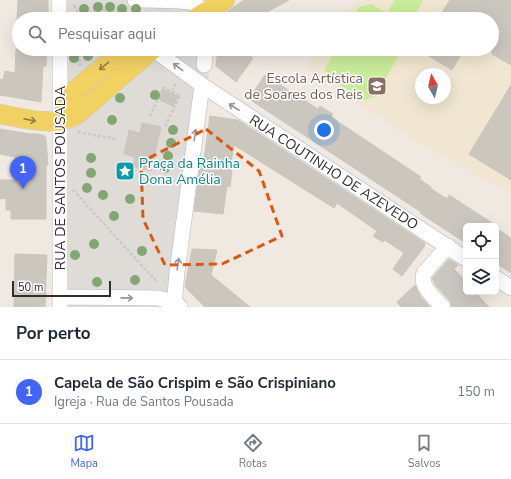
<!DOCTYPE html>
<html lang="pt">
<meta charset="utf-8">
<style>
:root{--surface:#fff;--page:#f6f6f7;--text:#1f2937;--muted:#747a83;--line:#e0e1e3;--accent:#4264fb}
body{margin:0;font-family:"Nunito Sans",sans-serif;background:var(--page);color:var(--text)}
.controls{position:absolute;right:12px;bottom:12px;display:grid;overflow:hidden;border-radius:6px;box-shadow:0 4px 16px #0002}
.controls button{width:36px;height:36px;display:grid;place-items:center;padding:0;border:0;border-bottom:1px solid var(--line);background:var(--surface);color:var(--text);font:20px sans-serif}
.compass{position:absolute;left:415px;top:68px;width:36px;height:36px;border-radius:50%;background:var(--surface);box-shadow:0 4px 16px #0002;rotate:352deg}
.scale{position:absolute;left:12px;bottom:10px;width:99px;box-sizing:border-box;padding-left:4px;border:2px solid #2e2e2e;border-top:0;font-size:11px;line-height:14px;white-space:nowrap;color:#2e2e2e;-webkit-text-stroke:3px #fff;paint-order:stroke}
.you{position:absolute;left:324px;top:130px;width:14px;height:14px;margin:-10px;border:3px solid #fff;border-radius:50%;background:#1a73e8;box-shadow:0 0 0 6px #1a73e833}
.badge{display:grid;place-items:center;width:26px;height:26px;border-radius:50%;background:var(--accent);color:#fff;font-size:13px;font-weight:700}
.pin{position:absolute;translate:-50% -33px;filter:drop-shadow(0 1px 2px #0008)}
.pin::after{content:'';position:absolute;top:21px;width:14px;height:12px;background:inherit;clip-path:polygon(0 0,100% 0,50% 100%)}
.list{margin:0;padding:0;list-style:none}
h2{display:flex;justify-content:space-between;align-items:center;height:52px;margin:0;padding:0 16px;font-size:17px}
h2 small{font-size:13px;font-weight:400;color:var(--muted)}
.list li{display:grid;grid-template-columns:26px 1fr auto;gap:12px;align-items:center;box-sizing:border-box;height:64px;padding:0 16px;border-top:1px solid var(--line)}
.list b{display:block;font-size:15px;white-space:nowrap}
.list p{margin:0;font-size:13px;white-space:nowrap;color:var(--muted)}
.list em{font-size:13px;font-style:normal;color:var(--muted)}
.icon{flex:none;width:22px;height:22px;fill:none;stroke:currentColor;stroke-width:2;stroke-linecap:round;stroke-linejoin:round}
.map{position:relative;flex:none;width:511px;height:307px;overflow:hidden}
.search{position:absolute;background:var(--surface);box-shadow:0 4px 16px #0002;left:12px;right:12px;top:12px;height:44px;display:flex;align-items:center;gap:10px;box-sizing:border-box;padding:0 14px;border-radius:22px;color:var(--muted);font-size:15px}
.sheet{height:116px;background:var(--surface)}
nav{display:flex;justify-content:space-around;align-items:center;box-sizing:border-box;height:56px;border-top:1px solid var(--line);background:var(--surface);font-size:11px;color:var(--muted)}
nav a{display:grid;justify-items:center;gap:2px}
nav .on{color:var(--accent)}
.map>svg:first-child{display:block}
.education{fill:#f0e6d1;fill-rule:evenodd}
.pitch{fill:#c9ec9a}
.plaza{fill:#dfdcd8}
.building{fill:#cbc7bf;stroke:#cbc5ba}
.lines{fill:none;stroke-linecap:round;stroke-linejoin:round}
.minor-casing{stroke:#b4b7c1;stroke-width:16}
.major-casing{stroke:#c9c9c9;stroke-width:20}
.path{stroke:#c9c9c9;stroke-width:2.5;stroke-dasharray:3 2;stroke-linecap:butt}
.minor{stroke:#fff;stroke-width:15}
.major{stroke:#f2d163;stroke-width:19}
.tree{fill:#84a574}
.oneway{stroke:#908048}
.oneway2{stroke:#969696}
.marked{fill:none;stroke:#df570e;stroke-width:3;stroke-dasharray:8 5;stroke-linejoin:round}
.labels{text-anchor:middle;stroke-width:3;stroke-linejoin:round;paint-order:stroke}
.education-label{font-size:14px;fill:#785e54;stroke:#fff;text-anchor:end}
.culture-label{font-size:14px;fill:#0d838f;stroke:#fff;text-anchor:start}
.street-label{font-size:14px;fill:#2e2e2e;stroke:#fff}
</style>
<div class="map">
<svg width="511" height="307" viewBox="0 0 511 307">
<rect width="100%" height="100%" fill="#efe9e1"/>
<path class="education" d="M362,0H511V194L419,143L306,68L317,49H492V19H336L340,13ZM421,74H445V98H421Z"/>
<path class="pitch" d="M395,0H423L416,13L421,16L419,19H352L359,7L371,4L387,13Z
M336,49H402L376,96L365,100L328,78L325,69Z"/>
<path class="plaza" d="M55,0H219L216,19H55Z
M55,49H212L179,294L173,307H52Z"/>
<path class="building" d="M18,0H48V19H17Z
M244,0H289L254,19H217Z
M450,0H511V65L492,54V19H438Z
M16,49H47L46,66H43L41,102L0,95V79L3,80L5,71L15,73Z
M218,49H240L253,58L236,82L216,66Z
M417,49H464L452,70Z
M265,75L318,109L320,106L333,114L331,117L421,177L419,179L431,187L430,188L447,199L449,195L497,226H466V243L432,221L420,213L421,212L249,99Z
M511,85V180L469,154Z
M163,89L178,96L173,106L158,99Z
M210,116L238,120L425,243L424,247L402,276L393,269L404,253L385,240L383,242L373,236L377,231L337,203L334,208L234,145L230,169L232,170L230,187L227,186L223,214L194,211L201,159L204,160Z
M142,123L161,127L151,171L133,167L135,157L124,154L129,130L140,133Z
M0,129L30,134H38L45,136L46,140L48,165H46V219H11V210H6V198L0,199V180H18L15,157L0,154Z
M496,228L511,238V273L496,263Z
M192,249L217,250L211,275L250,307H205L185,287Z
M15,254L47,255L45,307H14Z
M449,259L458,265L454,269L466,282V292H475L489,307H452L450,301L436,286L432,278Z
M415,285L421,297L430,307H401L397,302Z"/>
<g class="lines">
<g class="minor-casing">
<path id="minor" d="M59,0V19
M135,0C150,0 181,0 193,3C200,6 205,13 208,19
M153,49L202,85L466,259
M204,65L206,49
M496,278L511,288
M60,297L158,298L174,302L180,307
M60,307V49
M174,307L177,272L202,85
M443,307C435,298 419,287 424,273L448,246"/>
</g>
<g class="major-casing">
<path id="major" d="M194,19L225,0
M0,114C22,118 59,129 79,113L153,49
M60,121L68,101L76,89L111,60L129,53L153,49"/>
</g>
<path class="path" d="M74,5L81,19C93,4 117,11 131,19
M80,49L79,64L81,66
M150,116L163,88L171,91
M165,126L180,95L171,91L177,82
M78,132L117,139
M73,190L157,282"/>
<use href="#minor" class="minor"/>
<use href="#major" class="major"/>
</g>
<g class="tree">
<circle cx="98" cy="7" r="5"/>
<circle cx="110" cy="7" r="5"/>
<circle cx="84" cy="9" r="5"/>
<circle cx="122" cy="9" r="5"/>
<circle cx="136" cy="9" r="5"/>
<circle cx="88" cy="56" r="5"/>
<circle cx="74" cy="58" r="5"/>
<circle cx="155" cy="95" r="5"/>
<circle cx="120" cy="98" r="5"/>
<circle cx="112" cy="120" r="5"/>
<circle cx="173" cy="130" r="5"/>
<circle cx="171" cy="143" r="5"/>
<circle cx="168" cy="156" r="5"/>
<circle cx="91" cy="158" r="5"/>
<circle cx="165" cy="168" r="5"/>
<circle cx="91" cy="173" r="5"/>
<circle cx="87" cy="188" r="5"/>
<circle cx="103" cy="195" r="5"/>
<circle cx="130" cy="199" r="5"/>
<circle cx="114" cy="216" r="5"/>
<circle cx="94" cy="244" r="5"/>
<circle cx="142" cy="251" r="5"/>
<circle cx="75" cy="255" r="5"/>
<circle cx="135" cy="280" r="5"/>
<circle cx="97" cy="282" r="5"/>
</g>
<defs><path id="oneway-shaft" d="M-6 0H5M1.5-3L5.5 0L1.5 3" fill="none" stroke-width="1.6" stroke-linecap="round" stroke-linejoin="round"/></defs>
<g class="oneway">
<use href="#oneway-shaft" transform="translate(104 66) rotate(141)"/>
<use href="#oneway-shaft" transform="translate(30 120) rotate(11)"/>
</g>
<g class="oneway2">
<use href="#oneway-shaft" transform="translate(178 67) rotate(-143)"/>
<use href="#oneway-shaft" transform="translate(234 107) rotate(-147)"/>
<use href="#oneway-shaft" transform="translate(195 135) rotate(-82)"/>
<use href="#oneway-shaft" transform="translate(178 264) rotate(-82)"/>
<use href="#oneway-shaft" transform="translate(127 298) rotate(1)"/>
</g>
<path class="marked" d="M206,129L259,171L282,236L222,264L165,265L143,219L141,162Z"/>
<defs>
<g id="school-square" transform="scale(1)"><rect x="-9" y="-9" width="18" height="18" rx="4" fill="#8d6e63" stroke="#fff"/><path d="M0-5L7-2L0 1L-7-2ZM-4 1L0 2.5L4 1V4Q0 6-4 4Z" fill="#fff"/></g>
<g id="sight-square" transform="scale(1)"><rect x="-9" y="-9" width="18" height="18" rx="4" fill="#0f9aa8" stroke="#fff"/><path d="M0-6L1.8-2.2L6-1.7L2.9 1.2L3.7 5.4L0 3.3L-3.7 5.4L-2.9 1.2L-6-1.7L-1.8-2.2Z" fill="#fff"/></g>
</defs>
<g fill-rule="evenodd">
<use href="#school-square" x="377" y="86"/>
<use href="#sight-square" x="125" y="171"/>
</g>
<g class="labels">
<g class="education-label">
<text x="363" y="83">Escola Artística<tspan x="363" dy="16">de Soares dos Reis</tspan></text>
</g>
<g class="culture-label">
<text x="139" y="168">Praça da Rainha<tspan x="139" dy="16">Dona Amélia</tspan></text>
</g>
<g class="street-label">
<text transform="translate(334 172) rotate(33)" y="5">RUA COUTINHO DE AZEVEDO</text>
<text transform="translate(60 178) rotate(-90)" y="5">RUA DE SANTOS POUSADA</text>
</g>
</g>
</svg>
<div class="controls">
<button><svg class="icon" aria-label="locate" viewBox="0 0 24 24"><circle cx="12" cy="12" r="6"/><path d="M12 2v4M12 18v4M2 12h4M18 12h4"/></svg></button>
<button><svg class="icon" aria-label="layers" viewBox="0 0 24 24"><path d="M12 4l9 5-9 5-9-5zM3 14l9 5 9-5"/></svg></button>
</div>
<svg class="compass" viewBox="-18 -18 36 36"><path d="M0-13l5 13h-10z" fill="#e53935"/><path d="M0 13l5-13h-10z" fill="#747a83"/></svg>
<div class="scale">50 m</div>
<div class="you"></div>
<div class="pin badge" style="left:23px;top:189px">1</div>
<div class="search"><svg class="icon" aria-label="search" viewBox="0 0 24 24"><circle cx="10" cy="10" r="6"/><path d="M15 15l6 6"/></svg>Pesquisar aqui</div>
</div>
<section class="sheet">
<h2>Por perto<small></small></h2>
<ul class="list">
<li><span class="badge">1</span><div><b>Capela de São Crispim e São Crispiniano</b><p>Igreja · Rua de Santos Pousada</p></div><em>150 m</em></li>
</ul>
</section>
<nav>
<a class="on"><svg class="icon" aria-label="map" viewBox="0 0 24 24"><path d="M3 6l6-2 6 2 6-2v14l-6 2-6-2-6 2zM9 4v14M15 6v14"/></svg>Mapa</a>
<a><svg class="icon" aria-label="directions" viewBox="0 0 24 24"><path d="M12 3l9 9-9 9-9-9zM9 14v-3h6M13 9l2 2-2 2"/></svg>Rotas</a>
<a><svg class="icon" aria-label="saved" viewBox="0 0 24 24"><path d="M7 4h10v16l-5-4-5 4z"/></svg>Salvos</a>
</nav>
